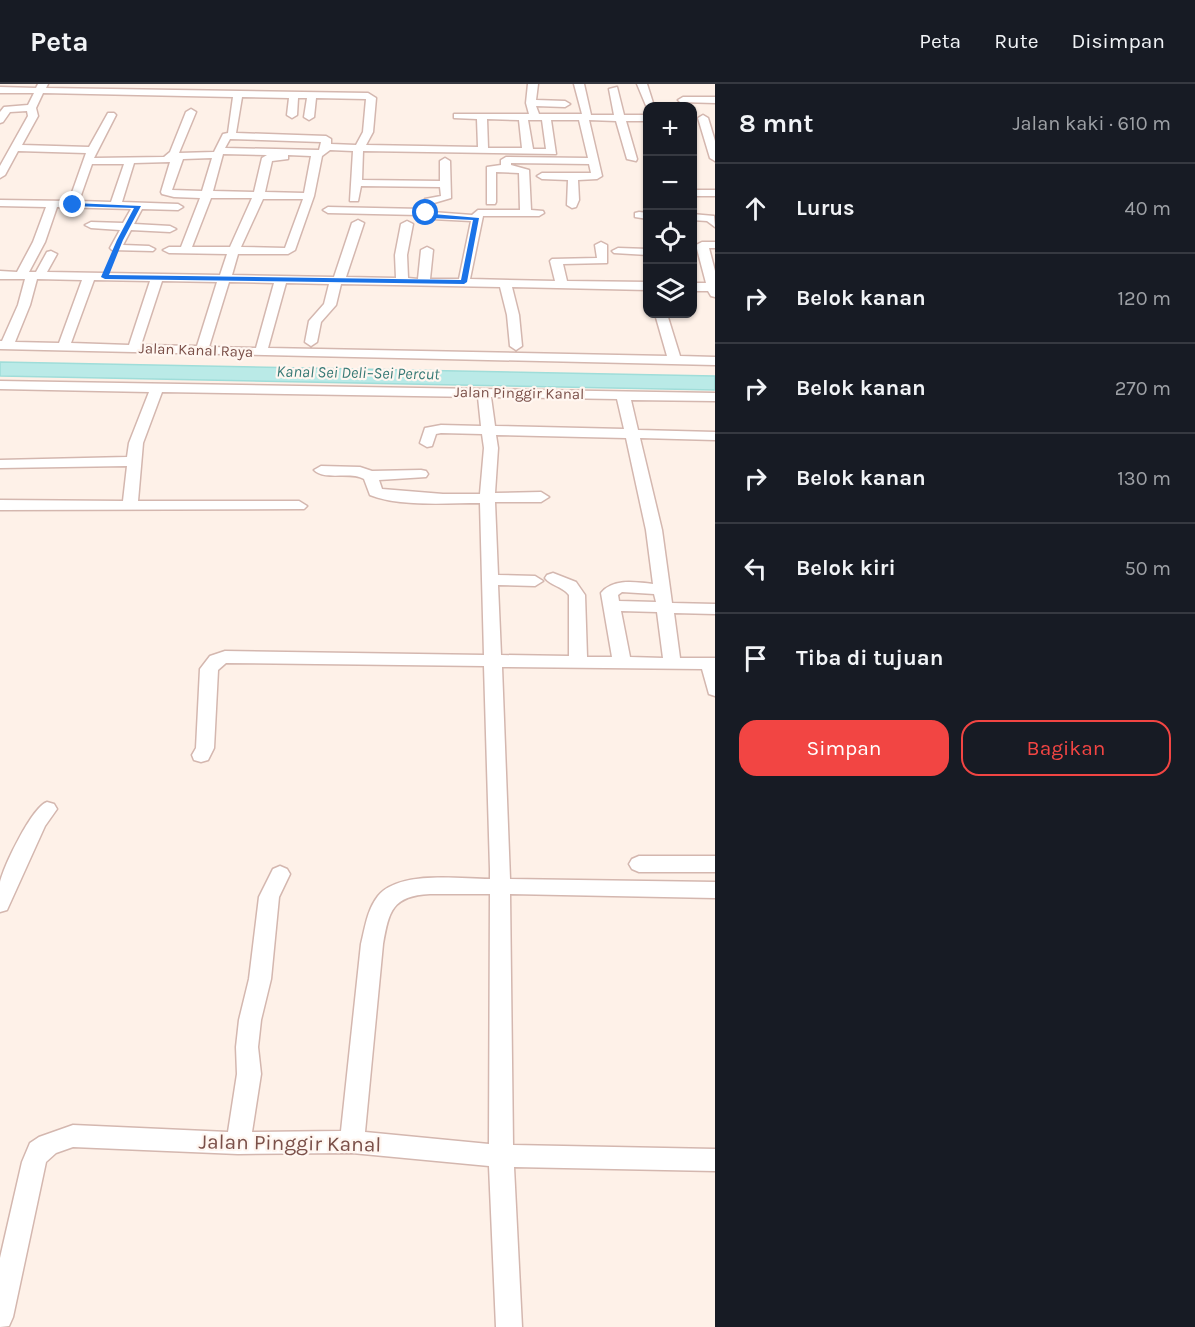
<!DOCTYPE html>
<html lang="id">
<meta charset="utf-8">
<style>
:root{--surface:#171b24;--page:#242831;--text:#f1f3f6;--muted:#9ea1a6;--line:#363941;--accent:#f24543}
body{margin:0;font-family:Karla,sans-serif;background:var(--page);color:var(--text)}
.controls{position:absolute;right:18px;top:18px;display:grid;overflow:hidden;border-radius:12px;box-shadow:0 2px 4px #0004}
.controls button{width:54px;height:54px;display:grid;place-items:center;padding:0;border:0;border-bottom:2px solid var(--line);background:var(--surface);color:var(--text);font:30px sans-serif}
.stop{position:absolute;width:18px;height:18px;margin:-14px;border:4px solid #1a73e8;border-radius:50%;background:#fff}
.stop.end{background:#1a73e8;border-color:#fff;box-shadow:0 2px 6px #0008}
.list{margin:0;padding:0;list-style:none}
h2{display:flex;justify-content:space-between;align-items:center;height:78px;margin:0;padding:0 24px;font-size:26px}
h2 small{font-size:20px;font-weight:400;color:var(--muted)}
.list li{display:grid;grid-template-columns:39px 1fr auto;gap:18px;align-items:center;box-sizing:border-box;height:90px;padding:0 24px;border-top:2px solid var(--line)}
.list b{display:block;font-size:22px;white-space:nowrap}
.list em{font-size:20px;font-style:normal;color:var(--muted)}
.actions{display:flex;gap:12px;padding:18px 24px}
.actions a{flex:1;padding:14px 0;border:2px solid var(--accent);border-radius:18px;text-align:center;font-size:21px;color:var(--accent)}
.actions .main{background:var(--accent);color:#fff}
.icon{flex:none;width:33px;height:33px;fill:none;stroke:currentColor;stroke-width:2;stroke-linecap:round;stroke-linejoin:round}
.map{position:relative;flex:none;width:715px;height:1243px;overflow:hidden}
header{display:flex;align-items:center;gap:36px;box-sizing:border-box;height:84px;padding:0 30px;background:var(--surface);border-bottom:2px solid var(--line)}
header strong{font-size:28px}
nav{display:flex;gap:33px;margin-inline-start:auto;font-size:21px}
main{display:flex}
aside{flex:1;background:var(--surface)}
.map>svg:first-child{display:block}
.water{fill:#baeae7;stroke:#9fddd9;stroke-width:1.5}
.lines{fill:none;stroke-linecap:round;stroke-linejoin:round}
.minor-casing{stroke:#d4b7af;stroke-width:3}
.minor{fill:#fff;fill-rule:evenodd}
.route{fill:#1a73e8}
.labels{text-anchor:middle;stroke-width:4.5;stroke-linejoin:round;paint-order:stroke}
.far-street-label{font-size:15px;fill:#7b5049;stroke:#fff6f0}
.far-water-label{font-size:16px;font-style:italic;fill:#387a76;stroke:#fff6f0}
.near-street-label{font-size:21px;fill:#7b5049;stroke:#fff6f0}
</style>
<header>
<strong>Peta</strong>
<nav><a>Peta</a><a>Rute</a><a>Disimpan</a></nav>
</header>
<main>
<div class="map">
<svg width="715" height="1243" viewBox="0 0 715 1243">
<rect width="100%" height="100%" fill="#fef1e8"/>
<!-- water -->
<path class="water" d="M 0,278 L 715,292 L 715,306 L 0,292 Z"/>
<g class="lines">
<defs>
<path id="minor" d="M 38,0 L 48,0 L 46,4 L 368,9 L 376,14 L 373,48 L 366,61 L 478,63 L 477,35 L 454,34 L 454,30 L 529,30 L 526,19 L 528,0 L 538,0 L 536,16 L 565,17 L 570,20 L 565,23 L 536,22 L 539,30 L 582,30 L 574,0 L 584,0 L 591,31 L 614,31 L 609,5 L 617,3 L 624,31 L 648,31 L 648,37 L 626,37 L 637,75 L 636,77 L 627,75 L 616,37 L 589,36 L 602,92 L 597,95 L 578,96 L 579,116 L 576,123 L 572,124 L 567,121 L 568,96 L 542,95 L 537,92 L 542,89 L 591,89 L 589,80 L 511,79 L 511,81 L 529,86 L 531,126 L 543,127 L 544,129 L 539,132 L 483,132 L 470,195 L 555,197 L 550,177 L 552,175 L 597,174 L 595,161 L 601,158 L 607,161 L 607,179 L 563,180 L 567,197 L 648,198 L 648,206 L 512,203 L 519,231 L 522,262 L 516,266 L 510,262 L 507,231 L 500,203 L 341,200 L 336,221 L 321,238 L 317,258 L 311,262 L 305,258 L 309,237 L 324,220 L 329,200 L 286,199 L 268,264 L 667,272 L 655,230 L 667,230 L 680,272 L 715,273 L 715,281 L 0,265 L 0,257 L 2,257 L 18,221 L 25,195 L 0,195 L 0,187 L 17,188 L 33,158 L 46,123 L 0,122 L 0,116 L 69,117 L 86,69 L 18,67 L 5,91 L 0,94 L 0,82 L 28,32 L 27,27 L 10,28 L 3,38 L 0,39 L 0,28 L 4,23 L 28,21 L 34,9 L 0,9 L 0,3 L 36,4 ZM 43,9 L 233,13 L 228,49 L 223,50 L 214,68 L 179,69 L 196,28 L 191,25 L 186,28 L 170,68 L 164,73 L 94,74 L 116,31 L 114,29 L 108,29 L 89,63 L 22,61 L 38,32 L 36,24 ZM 242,13 L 289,14 L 287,31 L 292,34 L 297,31 L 298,14 L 307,14 L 304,33 L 309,36 L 314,33 L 316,14 L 366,15 L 363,48 L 356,61 L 331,60 L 331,55 L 326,52 L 236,49 ZM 487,35 L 519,36 L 522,64 L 488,64 ZM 528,36 L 542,36 L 546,65 L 533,65 ZM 551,36 L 579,36 L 588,74 L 506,73 L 501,76 L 501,81 L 487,83 L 487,120 L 495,120 L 496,118 L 496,88 L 519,89 L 520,126 L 478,126 L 472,131 L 432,128 L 434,119 L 451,114 L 450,77 L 445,74 L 440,77 L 440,97 L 362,96 L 363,67 L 556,70 ZM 230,55 L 321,58 L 319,66 L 225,64 ZM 330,66 L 353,67 L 350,117 L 358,117 L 361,102 L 440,103 L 441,112 L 425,115 L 422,125 L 328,123 L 323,126 L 328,129 L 419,131 L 432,135 L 471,137 L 459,195 L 430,195 L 433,166 L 427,163 L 421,166 L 418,195 L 408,194 L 407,171 L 413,140 L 407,137 L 401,140 L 395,171 L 396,194 L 346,193 L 364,139 L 358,136 L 352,139 L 334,193 L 232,191 L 238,170 L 288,170 L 295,166 L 314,112 L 322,72 ZM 223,70 L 267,71 L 262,74 L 254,108 L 213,107 ZM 288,71 L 311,72 L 304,109 L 265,108 L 272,77 L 288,75 ZM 212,74 L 202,107 L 172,106 L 183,75 ZM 170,78 L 161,108 L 162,110 L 174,113 L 200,114 L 181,163 L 169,163 L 163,166 L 169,169 L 227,170 L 220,191 L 47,188 L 57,170 L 51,167 L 47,168 L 36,188 L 29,188 L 45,158 L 57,123 L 131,125 L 123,139 L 91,138 L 85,141 L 91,144 L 120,146 L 110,164 L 112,166 L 153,167 L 155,165 L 149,162 L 123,161 L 131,146 L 170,148 L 176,145 L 170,142 L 134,140 L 142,125 L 178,126 L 183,123 L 178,120 L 122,118 L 134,79 ZM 92,80 L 124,80 L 111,118 L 79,117 ZM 211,114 L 252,114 L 230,163 L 192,163 ZM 263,115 L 303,115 L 285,164 L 241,163 ZM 37,195 L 82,196 L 59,259 L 15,258 L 30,221 ZM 94,196 L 150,197 L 129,261 L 71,259 ZM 162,197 L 217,198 L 197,262 L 141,261 ZM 229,198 L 274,199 L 256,264 L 209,263 Z
M 637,0 L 647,0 L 654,22 L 647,24 Z
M 683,13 L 715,13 L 715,19 L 680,18 L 678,16 Z
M 703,31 L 708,34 L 715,57 L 715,77 L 710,74 L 698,34 Z
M 692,106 L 715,106 L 715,112 L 692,112 Z
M 639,128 L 648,129 L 648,135 L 635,133 L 635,129 Z
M 692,130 L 714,132 L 715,143 L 707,137 L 692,136 Z
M 702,158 L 715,158 L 715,164 L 709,164 L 715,187 L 715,213 L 711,212 L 708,207 L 692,207 L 692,199 L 706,199 L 696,161 Z
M 618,164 L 648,165 L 648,171 L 614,169 L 612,167 Z
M 0,297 L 715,309 L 715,317 L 631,316 L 638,346 L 715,348 L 715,356 L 640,354 L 662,446 L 672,519 L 715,520 L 715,530 L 674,529 L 680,574 L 715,574 L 715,612 L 709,610 L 702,585 L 502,583 L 510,795 L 715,798 L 715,814 L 510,810 L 513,1061 L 715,1065 L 715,1087 L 514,1083 L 522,1243 L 496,1243 L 489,1082 L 352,1069 L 238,1070 L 73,1063 L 56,1069 L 46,1078 L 13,1233 L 9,1242 L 0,1243 L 0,1174 L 22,1078 L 30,1059 L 39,1053 L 73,1041 L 228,1048 L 237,990 L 236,963 L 239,936 L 249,895 L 259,813 L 273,785 L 280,782 L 287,785 L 290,790 L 279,813 L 271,895 L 261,936 L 258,963 L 261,990 L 252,1048 L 341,1047 L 361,860 C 365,844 367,826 378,812 C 399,786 459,795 490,795 L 490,785 L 484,582 L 226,579 L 218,586 L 214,664 L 208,676 L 201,678 L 194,676 L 192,671 L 196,664 L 200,585 L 210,572 L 225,567 L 484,571 L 480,419 C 447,419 400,423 370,411 L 364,395 C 350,387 325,397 314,386 L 321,382 L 360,383 L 372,387 L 421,386 L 426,387 L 428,390 L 426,393 L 379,396 L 382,405 L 443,410 L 480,410 L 484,364 L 482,350 L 441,349 L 436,350 L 432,362 L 427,363 L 420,359 L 425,344 L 441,341 L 481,342 L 478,313 L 162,308 L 143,359 L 138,417 L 299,417 L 307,422 L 304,425 L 0,426 L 0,416 L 123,417 L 127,382 L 0,384 L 0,376 L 127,373 L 129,359 L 149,308 L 0,305 ZM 491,313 L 617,315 L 624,345 L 495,342 ZM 496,351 L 626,354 L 646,446 L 653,500 C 636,498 613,494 601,509 L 612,573 L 587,573 L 585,511 L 576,498 L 553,489 L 547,491 L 545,494 C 551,502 562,502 569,511 L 569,572 L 501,571 L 498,501 L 535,502 L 543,497 L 535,492 L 498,491 L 495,418 L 541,418 L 549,413 L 541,408 L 495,409 L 498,364 ZM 622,508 L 654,510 L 656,518 L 619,517 L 618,511 ZM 621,527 L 657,528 L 663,574 L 630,573 ZM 430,810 L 490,810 L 489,1060 L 365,1048 L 383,860 C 389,827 392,812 430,810 Z
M 47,718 L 54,720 L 57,725 L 45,742 L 7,826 L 0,828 C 0,819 0,808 0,799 C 3,783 32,723 47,718 Z
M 639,772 L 715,772 L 715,788 L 639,788 L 632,785 L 629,780 L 632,775 Z"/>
</defs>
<!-- minor casing -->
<use href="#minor" class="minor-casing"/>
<!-- minor -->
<use href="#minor" class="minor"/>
</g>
<!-- route -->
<path class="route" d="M 73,119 L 141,122 L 123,156 L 109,191 L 461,196 L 473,136 L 432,134 L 423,129 L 426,127 L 433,130 L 479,134 L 467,198 L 464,200 L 105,195 L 101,193 L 117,156 L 134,124 L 71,122 Z"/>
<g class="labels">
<!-- far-street labels -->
<g class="far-street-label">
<text transform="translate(196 266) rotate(2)" y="5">Jalan Kanal Raya</text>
<text transform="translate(519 309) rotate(1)" y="5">Jalan Pinggir Kanal</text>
</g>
<!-- far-water labels -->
<g class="far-water-label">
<text transform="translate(358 288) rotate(1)" y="6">Kanal Sei Deli–Sei Percut</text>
</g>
<!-- near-street labels -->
<g class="near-street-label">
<text transform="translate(290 1059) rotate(1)" y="7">Jalan Pinggir Kanal</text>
</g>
</g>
</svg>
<div class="controls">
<button>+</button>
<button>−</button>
<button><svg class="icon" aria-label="locate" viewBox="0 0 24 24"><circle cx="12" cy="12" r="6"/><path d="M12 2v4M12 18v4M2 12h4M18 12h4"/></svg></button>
<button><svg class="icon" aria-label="layers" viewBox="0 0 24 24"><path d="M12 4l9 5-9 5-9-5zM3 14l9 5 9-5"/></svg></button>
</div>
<div class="stop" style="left:426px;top:129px"></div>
<div class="stop end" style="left:73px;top:121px"></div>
</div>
<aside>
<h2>8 mnt<small>Jalan kaki · 610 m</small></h2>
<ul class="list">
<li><svg class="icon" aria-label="ahead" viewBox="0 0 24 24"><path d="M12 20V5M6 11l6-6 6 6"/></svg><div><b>Lurus</b></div><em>40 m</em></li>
<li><svg class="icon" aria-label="right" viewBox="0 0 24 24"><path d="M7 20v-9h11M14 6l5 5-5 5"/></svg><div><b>Belok kanan</b></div><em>120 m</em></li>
<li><svg class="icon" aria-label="right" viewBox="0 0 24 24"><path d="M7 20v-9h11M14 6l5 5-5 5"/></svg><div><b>Belok kanan</b></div><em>270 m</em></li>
<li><svg class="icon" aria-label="right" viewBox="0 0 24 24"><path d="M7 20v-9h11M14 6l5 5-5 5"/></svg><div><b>Belok kanan</b></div><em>130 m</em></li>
<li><svg class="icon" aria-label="left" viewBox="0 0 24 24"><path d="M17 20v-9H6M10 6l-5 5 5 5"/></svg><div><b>Belok kiri</b></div><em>50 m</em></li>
<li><svg class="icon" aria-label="arrive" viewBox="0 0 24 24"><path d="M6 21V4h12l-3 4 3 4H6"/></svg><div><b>Tiba di tujuan</b></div></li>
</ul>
<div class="actions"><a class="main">Simpan</a><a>Bagikan</a></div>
</aside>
</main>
